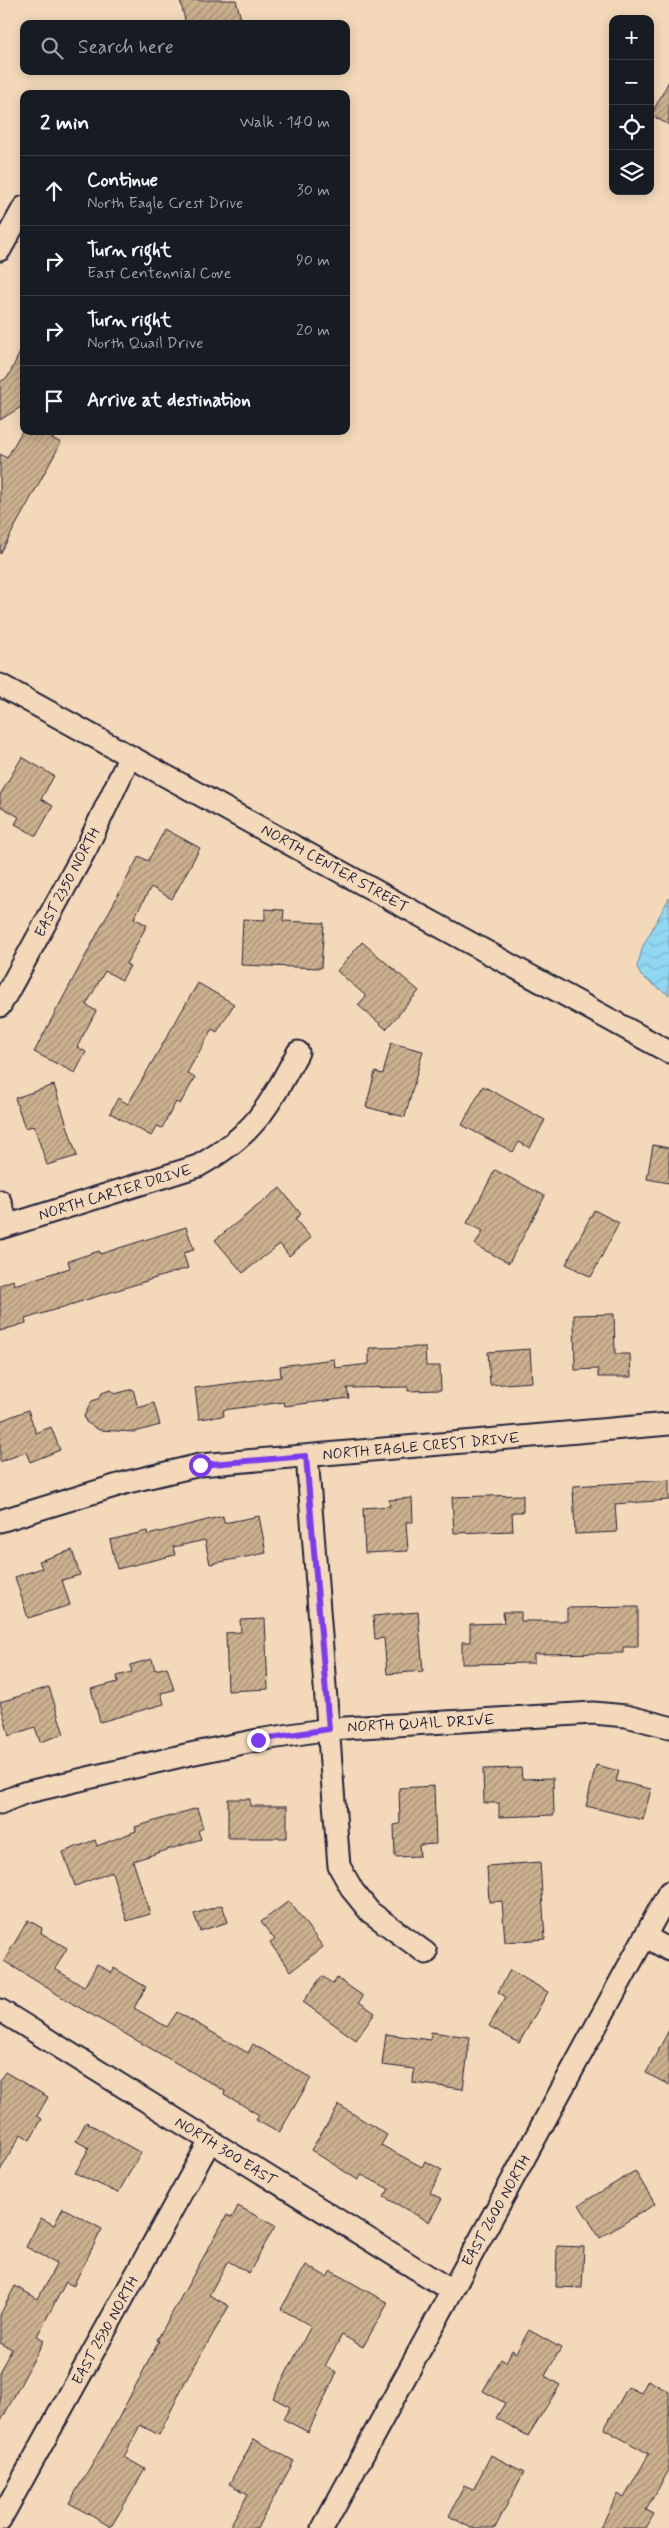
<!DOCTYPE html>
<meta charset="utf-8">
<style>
:root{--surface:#171b24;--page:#242831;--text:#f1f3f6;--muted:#9ea1a6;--line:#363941}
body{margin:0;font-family:Mynerve,sans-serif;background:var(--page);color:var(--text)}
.controls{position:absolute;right:15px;top:15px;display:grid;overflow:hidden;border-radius:10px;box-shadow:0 2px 12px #0003}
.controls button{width:45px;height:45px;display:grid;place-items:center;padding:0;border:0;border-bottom:1px solid var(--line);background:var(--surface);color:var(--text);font:25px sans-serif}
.stop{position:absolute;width:15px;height:15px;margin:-11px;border:4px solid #7c3aed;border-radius:50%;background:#fff}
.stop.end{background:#7c3aed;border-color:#fff;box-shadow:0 1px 5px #0008}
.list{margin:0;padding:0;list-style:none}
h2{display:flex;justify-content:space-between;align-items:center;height:65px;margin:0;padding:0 20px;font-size:21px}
h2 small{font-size:16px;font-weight:400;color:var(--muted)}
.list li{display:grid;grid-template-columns:32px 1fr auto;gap:15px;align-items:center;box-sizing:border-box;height:70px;padding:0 20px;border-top:1px solid var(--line)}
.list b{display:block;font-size:19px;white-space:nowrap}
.list p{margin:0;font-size:16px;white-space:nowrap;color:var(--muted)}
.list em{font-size:16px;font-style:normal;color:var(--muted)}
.icon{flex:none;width:28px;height:28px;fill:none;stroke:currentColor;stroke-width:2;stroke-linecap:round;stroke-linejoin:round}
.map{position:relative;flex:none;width:669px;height:2528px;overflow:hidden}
.search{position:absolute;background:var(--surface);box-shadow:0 2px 12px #0003;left:20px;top:20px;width:330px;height:55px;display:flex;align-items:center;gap:12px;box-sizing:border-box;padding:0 18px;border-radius:10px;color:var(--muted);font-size:19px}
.panel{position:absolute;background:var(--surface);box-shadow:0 2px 12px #0003;left:20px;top:90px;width:330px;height:345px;border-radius:10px}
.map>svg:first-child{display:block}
.water{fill:url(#water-waves);stroke:#648fa8}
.building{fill:url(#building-hatch);stroke:#22223b}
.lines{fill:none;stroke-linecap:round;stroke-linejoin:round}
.minor-casing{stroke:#22223b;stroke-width:25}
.minor{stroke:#f3d9ba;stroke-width:21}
.route{stroke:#7c3aed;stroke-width:6}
.labels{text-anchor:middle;stroke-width:5;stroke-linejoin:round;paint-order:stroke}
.street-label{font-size:15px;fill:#22223b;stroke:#f3d9ba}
</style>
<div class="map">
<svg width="669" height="2528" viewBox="0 0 669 2528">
<defs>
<pattern id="water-waves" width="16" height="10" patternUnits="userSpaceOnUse" patternTransform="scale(1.25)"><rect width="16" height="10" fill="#90d7f1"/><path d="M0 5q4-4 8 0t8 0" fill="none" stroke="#7cb8d0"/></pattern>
<pattern id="building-hatch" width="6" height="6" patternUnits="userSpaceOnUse" patternTransform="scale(1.25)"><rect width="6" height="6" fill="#cdb18f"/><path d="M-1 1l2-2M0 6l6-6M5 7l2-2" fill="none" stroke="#a69076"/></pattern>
</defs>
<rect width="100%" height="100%" fill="#f3d9ba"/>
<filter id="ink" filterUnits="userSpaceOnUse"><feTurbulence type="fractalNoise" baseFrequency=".02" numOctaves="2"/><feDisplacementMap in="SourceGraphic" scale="10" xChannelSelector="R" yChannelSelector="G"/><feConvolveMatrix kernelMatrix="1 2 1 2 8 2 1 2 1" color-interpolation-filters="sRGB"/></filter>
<g filter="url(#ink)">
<!-- water -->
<path class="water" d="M 669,898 L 669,995 L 641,976 L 637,967 L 643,946 Z"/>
<!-- building -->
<path class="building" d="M 180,0 L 236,0 L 241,19 L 222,24 L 186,24 Z
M 669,81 L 669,125 L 651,115 Z
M 24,344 L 24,405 L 0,420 L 0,382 L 8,377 Z
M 22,431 L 39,431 L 61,443 L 0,554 L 0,454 L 7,458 Z
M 22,757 L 54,776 L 41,799 L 53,806 L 36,836 L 15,824 L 19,817 L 0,806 L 0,795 Z
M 165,829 L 200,848 L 172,899 L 151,887 L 134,918 L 147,925 L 126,964 L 130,966 L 122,980 L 105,971 L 86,1005 L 96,1011 L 77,1047 L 86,1052 L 75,1073 L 34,1052 L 139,856 L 148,861 Z
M 265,909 L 284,910 L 283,921 L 324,923 L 321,968 L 241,965 L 243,919 L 265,920 Z
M 362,942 L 419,991 L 386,1029 L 358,1005 L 366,996 L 337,971 Z
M 198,983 L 234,1004 L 217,1032 L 212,1029 L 187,1073 L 195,1078 L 180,1104 L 176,1102 L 162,1128 L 157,1126 L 151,1136 L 110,1113 L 118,1098 L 128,1104 Z
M 391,1043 L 423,1051 L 405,1117 L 366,1107 L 375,1072 L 383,1074 Z
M 54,1085 L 77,1156 L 47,1165 L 34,1126 L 25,1128 L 15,1098 Z
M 483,1086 L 545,1120 L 530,1148 L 519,1142 L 513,1152 L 462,1125 Z
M 653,1145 L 669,1148 L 669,1183 L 647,1179 Z
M 495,1170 L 545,1196 L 509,1263 L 475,1245 L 483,1231 L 467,1223 Z
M 280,1188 L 301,1214 L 295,1219 L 311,1238 L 289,1256 L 280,1244 L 243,1273 L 215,1240 Z
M 594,1210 L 619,1223 L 591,1277 L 566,1264 Z
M 186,1227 L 194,1250 L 183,1253 L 188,1268 L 25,1319 L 26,1323 L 0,1331 L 0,1285 L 13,1280 L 14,1285 L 70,1268 L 68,1261 L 99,1251 L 100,1254 Z
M 614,1314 L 615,1354 L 630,1354 L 631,1377 L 598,1377 L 598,1369 L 575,1370 L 574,1315 Z
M 425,1347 L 426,1366 L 440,1366 L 441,1390 L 408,1391 L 408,1387 L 347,1388 L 349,1398 L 285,1406 L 284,1402 L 223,1410 L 224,1416 L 199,1419 L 195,1388 L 281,1377 L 280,1366 L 334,1359 L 335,1368 L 369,1364 L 369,1348 Z
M 530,1349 L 532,1382 L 490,1385 L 488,1352 Z
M 133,1389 L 138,1408 L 154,1403 L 160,1425 L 135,1432 L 99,1430 L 86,1422 L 84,1416 L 92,1401 L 98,1399 L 102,1393 L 110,1390 L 115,1394 Z
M 28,1410 L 36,1433 L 51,1427 L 60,1450 L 30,1462 L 26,1452 L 0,1462 L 0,1421 Z
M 669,1480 L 669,1500 L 615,1504 L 617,1532 L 575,1534 L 573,1486 Z
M 523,1495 L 523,1512 L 512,1512 L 513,1531 L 454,1533 L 452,1497 Z
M 412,1498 L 413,1522 L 406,1522 L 408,1551 L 365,1553 L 363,1508 L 390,1506 L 389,1500 Z
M 223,1516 L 224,1523 L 259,1516 L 266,1553 L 210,1564 L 205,1540 L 173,1547 L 175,1555 L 117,1569 L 110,1540 L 147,1531 L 148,1535 Z
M 72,1550 L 80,1575 L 62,1580 L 70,1605 L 28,1618 L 15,1577 L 42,1568 L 39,1561 Z
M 638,1607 L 638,1647 L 623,1647 L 623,1653 L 534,1654 L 534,1663 L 462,1664 L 462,1642 L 470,1642 L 470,1624 L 504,1623 L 503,1612 L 521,1612 L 521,1621 L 567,1621 L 567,1608 Z
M 418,1612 L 423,1671 L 387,1674 L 384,1638 L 375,1639 L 373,1616 Z
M 265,1619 L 268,1689 L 228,1691 L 226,1633 L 241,1632 L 240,1620 Z
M 152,1659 L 155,1670 L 167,1667 L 174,1690 L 161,1693 L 164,1704 L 100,1722 L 91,1689 L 118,1682 L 117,1676 L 132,1672 L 130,1665 Z
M 49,1687 L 64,1734 L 40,1742 L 35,1727 L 9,1736 L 0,1702 Z
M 596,1765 L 619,1771 L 616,1781 L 651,1789 L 643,1820 L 586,1806 Z
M 521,1768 L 522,1779 L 553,1778 L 554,1815 L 499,1817 L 499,1803 L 484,1803 L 483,1769 Z
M 434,1786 L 436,1844 L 419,1845 L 420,1856 L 395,1857 L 394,1825 L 400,1824 L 399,1788 Z
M 228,1799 L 250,1799 L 250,1806 L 287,1806 L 287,1838 L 228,1838 Z
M 197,1808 L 203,1828 L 198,1831 L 201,1839 L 133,1861 L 150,1914 L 127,1921 L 112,1872 L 75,1886 L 63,1852 L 95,1840 L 97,1846 L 136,1831 L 135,1827 Z
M 540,1862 L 545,1939 L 505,1942 L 502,1901 L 489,1902 L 487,1866 Z
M 289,1901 L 323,1947 L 291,1971 L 270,1943 L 275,1940 L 261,1922 Z
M 222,1905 L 228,1922 L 200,1931 L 194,1914 Z
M 28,1920 L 42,1928 L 41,1933 L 67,1948 L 55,1969 L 84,1987 L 97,1964 L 112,1973 L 114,1968 L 146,1987 L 134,2008 L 167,2027 L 177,2012 L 248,2053 L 253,2044 L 311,2078 L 279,2133 L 256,2120 L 259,2115 L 224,2094 L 225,2091 L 73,2004 L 4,1961 Z
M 510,1970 L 548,1992 L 519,2043 L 489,2026 L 506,1997 L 498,1992 Z
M 322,1976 L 333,1984 L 337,1978 L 363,1996 L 359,2002 L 375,2013 L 356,2040 L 303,2002 Z
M 669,2030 L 669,2085 L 646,2073 Z
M 431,2032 L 470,2037 L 463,2089 L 413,2083 L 414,2069 L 382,2065 L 386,2034 L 430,2040 Z
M 5,2072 L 48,2097 L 37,2116 L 42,2119 L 30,2140 L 21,2134 L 0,2171 L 0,2080 Z
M 339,2105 L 387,2135 L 381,2145 L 422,2167 L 425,2161 L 442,2170 L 430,2193 L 442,2199 L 429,2222 L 384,2197 L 389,2189 L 362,2175 L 358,2180 L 311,2150 Z
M 86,2122 L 141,2153 L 118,2193 L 75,2173 L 89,2148 L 76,2141 Z
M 635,2171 L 655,2204 L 600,2238 L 579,2205 Z
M 238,2206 L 275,2226 L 249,2273 L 228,2261 L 209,2295 L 229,2306 L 185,2382 L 159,2435 L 140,2425 L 124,2457 L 145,2469 L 111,2527 L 69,2503 L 115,2425 L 159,2341 L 157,2340 L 227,2215 L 232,2218 Z
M 63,2208 L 102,2229 L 73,2286 L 66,2282 L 37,2336 L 44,2340 L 0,2423 L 0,2370 L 12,2349 L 0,2343 L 0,2315 L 15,2286 L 38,2299 L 57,2263 L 26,2247 L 41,2218 L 54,2225 Z
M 557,2246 L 584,2247 L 582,2288 L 556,2287 Z
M 306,2265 L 327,2277 L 331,2271 L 388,2303 L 363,2347 L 342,2335 L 325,2366 L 337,2372 L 308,2432 L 283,2419 L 290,2407 L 273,2398 L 311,2326 L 281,2309 Z
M 529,2330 L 561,2348 L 545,2376 L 560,2385 L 528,2436 L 496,2418 L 505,2403 L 483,2391 L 501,2359 L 506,2362 L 512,2350 L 516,2353 Z
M 648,2380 L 669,2392 L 669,2470 L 646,2510 L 654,2514 L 646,2528 L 600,2528 L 618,2494 L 624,2498 L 649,2454 L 604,2429 L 628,2387 L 641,2393 Z
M 254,2439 L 294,2461 L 257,2528 L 229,2528 L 248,2494 L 229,2484 Z
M 491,2455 L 524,2472 L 495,2528 L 471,2528 L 449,2516 L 464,2486 L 473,2490 Z"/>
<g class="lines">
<defs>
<path id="minor" d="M 0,250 L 24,207
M 0,685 L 669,1052
M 0,1006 L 87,847 L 130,756
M 0,1201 L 8,1225
M 0,1228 L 198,1166 C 255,1134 268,1108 298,1052
M 307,1456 L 339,1866 L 353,1891 L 370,1912 L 426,1953
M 0,1521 L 128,1482 L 200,1465 L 669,1424
M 0,1803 L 24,1793 L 190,1754 L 258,1740 L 329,1729 L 593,1713 L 626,1716 L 669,1727
M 645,1936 L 669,1950
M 0,2010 L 452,2291
M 0,2520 L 210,2141
M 323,2528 L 669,1892"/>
</defs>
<!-- minor casing -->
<use href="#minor" class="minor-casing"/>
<!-- minor -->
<use href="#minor" class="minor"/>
</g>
</g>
<g class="lines" filter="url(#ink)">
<!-- route -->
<path class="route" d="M 200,1465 L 306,1456 L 329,1729 L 258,1740"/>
</g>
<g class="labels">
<!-- street labels -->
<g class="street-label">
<text transform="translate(335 868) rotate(29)" y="5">NORTH CENTER STREET</text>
<text transform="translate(67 882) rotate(-62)" y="5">EAST 2350 NORTH</text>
<text transform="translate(115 1192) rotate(-17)" y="5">NORTH CARTER DRIVE</text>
<text transform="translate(421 1446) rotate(-5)" y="5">NORTH EAGLE CREST DRIVE</text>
<text transform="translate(421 1723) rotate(-3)" y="5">NORTH QUAIL DRIVE</text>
<text transform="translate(226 2151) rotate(32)" y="5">NORTH 300 EAST</text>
<text transform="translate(496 2210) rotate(-61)" y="5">EAST 2600 NORTH</text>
<text transform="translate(105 2330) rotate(-61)" y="5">EAST 2530 NORTH</text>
</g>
</g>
</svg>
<div class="controls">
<button>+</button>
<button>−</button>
<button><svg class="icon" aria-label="locate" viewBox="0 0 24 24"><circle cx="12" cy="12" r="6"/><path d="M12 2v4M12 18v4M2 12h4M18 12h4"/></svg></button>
<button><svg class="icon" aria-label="layers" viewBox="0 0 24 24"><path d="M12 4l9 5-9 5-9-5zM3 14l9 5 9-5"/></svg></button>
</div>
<div class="stop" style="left:200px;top:1465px"></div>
<div class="stop end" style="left:258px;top:1740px"></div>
<div class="search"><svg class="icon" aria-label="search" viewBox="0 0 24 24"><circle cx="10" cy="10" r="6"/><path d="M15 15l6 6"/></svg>Search here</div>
<section class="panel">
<h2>2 min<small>Walk · 140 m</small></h2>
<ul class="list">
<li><svg class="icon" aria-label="ahead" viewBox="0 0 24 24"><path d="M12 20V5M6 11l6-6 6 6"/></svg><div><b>Continue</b><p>North Eagle Crest Drive</p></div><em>30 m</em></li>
<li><svg class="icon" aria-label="right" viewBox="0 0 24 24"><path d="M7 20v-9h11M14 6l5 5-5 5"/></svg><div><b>Turn right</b><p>East Centennial Cove</p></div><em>90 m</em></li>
<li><svg class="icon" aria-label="right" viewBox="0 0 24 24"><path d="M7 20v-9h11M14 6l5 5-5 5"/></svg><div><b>Turn right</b><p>North Quail Drive</p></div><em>20 m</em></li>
<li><svg class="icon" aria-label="arrive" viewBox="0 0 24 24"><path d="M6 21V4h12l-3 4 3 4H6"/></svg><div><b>Arrive at destination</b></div></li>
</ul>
</section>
</div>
